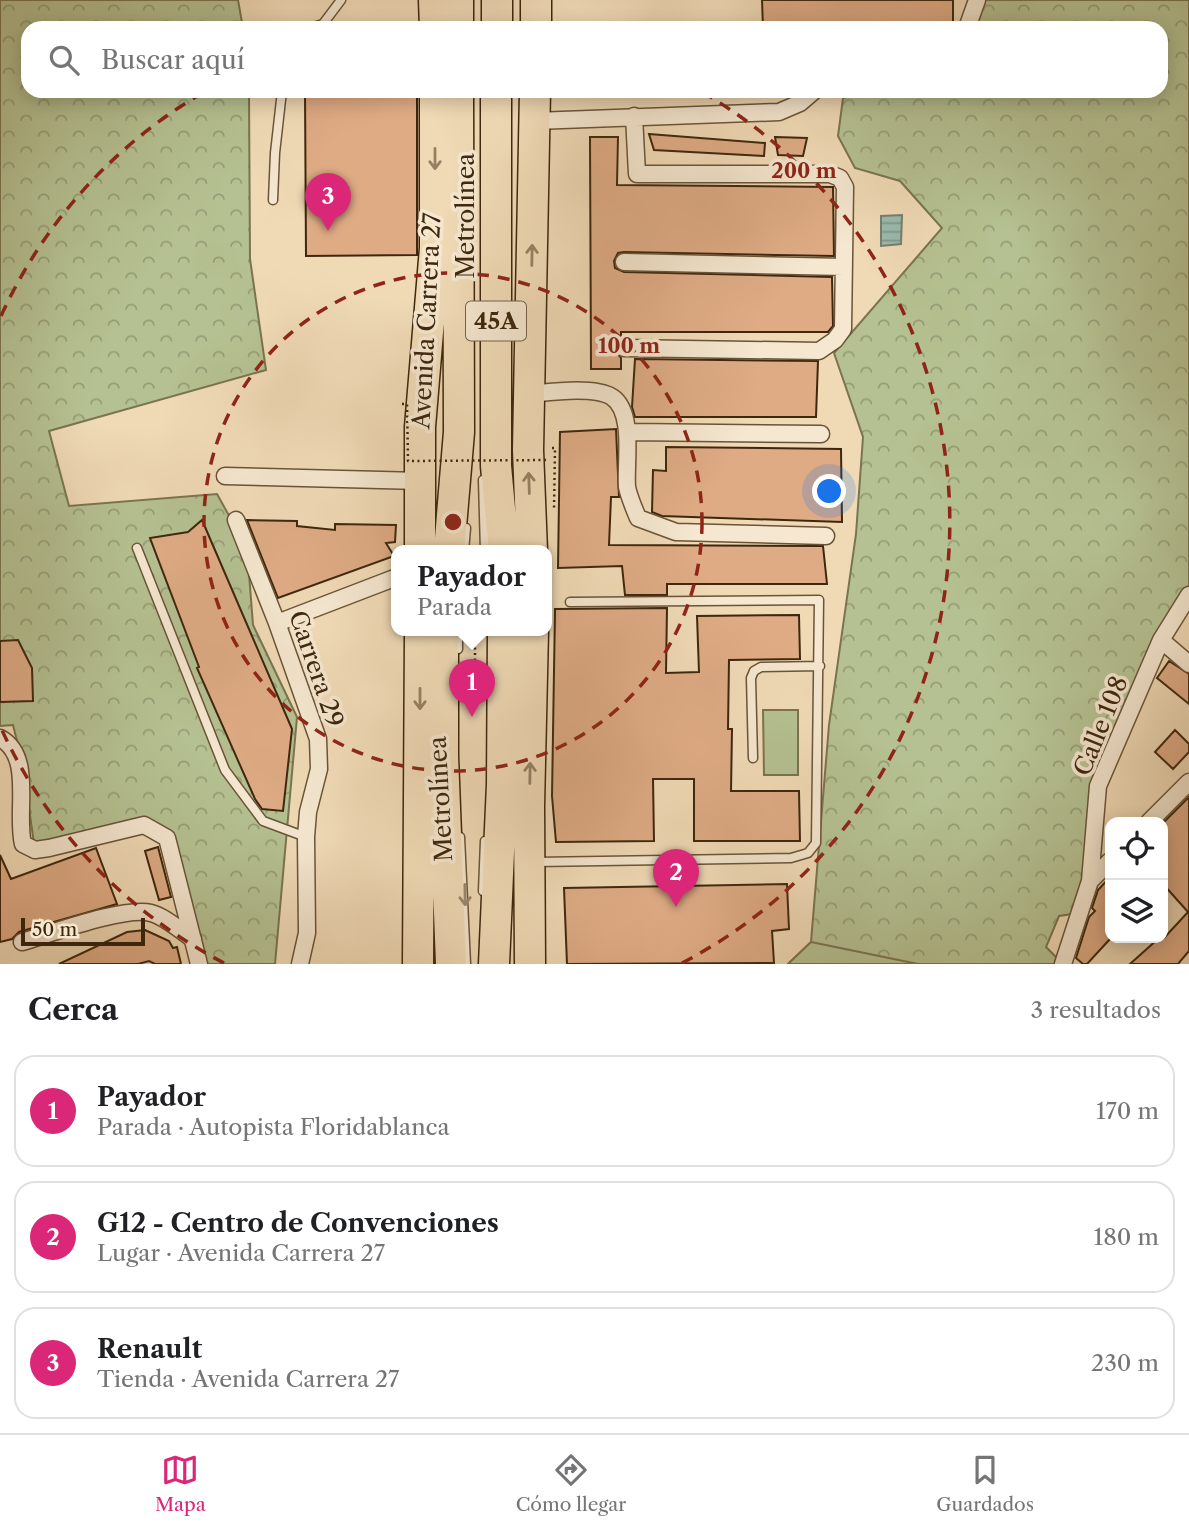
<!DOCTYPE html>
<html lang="es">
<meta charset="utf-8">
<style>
:root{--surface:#fff;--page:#f6f6f6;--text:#202124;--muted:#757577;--line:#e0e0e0;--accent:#db2777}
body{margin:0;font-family:"Libre Caslon Text",serif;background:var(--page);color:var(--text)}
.controls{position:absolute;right:21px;bottom:21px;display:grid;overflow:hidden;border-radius:14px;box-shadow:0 4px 18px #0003}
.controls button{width:63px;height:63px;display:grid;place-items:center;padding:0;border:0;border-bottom:2px solid var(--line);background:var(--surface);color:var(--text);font:35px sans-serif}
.scale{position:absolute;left:21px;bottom:18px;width:124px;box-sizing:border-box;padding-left:7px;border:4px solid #3e270d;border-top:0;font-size:19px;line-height:24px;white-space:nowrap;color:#3e270d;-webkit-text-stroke:5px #f5e7d0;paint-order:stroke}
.you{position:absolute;left:830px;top:492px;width:24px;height:24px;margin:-18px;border:5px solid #fff;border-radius:50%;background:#1a73e8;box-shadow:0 0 0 10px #1a73e833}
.badge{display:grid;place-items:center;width:46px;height:46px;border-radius:50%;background:var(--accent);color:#fff;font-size:23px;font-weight:700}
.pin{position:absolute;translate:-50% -58px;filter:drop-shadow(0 2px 4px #0008)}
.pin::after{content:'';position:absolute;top:37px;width:24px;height:21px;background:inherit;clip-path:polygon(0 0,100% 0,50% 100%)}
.popup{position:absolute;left:391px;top:545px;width:161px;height:91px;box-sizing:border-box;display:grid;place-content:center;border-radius:14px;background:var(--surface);filter:drop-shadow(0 2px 5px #0005);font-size:23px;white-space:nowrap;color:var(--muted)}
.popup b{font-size:26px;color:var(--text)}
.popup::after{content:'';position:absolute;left:50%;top:100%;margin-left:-14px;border:14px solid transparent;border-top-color:var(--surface)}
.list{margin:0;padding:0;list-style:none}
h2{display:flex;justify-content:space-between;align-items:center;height:91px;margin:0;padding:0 28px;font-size:30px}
h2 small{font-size:23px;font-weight:400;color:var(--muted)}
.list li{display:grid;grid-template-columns:46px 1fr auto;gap:21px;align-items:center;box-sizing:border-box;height:112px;margin:0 14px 14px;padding:0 14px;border:2px solid var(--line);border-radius:21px}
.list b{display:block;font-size:26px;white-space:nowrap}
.list p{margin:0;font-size:23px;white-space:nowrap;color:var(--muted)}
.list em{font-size:23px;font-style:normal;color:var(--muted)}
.icon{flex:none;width:38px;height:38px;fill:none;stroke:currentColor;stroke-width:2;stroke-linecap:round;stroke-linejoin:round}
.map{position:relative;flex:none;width:1189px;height:964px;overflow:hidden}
.search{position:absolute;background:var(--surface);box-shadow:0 4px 18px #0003;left:21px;right:21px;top:21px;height:77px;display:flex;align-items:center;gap:18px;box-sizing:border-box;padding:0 24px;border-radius:21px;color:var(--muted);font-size:26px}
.sheet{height:469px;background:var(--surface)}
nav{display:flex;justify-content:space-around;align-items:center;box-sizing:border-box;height:98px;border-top:2px solid var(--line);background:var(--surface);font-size:19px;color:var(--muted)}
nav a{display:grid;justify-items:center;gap:4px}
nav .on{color:var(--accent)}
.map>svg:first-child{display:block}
.forest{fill:url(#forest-crowns);stroke:#7a7450;stroke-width:2}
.park{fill:#b5c192;stroke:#7a7450;stroke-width:2}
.water{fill:url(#water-rules);stroke:#757f6e;stroke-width:2}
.building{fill:#deab85;stroke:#3e270d;stroke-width:2}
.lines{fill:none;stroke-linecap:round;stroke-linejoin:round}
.lane-casing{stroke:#6a5437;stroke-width:11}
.street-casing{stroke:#6a5437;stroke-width:19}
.highway-casing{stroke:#3e270d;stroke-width:33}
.path{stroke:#3e270d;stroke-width:2.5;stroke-dasharray:2 3.5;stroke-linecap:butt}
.lane{stroke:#f5e7d0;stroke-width:8}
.street{stroke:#f5e7d0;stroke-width:16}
.highway{stroke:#f0dab6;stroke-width:30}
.path-bridge{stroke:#3e270d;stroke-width:2.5;stroke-dasharray:2 3.5;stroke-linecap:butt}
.oneway{stroke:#978062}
.oneway2{stroke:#9a876e}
.ring{fill:none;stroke:#8f2418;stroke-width:3.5;stroke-dasharray:12 9}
.labels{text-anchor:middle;stroke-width:7;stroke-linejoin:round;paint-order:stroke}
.shield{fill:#f5e7d0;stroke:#756148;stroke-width:2}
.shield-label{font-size:23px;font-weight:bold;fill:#3e270d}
.street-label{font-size:24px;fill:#3e270d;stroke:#f5e7d0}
.centre{fill:#8f2418;stroke:#f5e7d0;stroke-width:3.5}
.ring-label{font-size:21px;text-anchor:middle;font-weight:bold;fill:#8f2418;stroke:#f5e7d0;stroke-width:7;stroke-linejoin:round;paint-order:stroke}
</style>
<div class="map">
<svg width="1189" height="964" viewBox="0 0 1189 964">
<defs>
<pattern id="forest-crowns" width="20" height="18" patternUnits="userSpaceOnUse" patternTransform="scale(1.75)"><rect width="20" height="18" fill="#b5c192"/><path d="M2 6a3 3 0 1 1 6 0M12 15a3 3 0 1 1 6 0" fill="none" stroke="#959d76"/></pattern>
<pattern id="water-rules" width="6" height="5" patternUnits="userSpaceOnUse" patternTransform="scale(1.75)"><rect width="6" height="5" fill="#9abaaf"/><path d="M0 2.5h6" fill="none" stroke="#7f978d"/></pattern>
</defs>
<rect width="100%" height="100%" fill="#f0dab6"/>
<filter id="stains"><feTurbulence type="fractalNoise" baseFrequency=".00286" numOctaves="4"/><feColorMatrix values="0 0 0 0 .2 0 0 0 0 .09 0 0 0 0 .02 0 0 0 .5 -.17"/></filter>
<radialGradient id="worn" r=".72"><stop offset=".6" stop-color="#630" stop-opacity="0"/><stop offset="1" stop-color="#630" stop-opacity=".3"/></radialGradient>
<!-- forest -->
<path class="forest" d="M 0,0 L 238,0 L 243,28 L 28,28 L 28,91 L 249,91 L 250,259 L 266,370 L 49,431 L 69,506 L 217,494 L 247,548 L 253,625 L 297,717 L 275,964 L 196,964 L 167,838 L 144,825 L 35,850 L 22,761 L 13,725 L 0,726 Z
M 985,0 L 1189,0 L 1189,585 L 1094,786 L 1088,870 L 1072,914 L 1059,916 L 1046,947 L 1058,959 L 1058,964 L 788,964 L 811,942 L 829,725 L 856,534 L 863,437 L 834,353 L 942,228 L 900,181 L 855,168 L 838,136 L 843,98 L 872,91 L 1161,91 L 1161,28 L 971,28 Z"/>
<!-- park -->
<path class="park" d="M 763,710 L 798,710 L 798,775 L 764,775 Z
M 811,942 L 918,964 L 788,964 Z"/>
<!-- water -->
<path class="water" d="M 902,215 L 901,244 L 881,246 L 881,216 Z"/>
<!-- building -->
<path class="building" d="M 762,0 L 953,0 L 953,28 L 763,28 Z
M 305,91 L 417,91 L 417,255 L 306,256 Z
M 649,134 L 765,143 L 764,156 L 654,150 Z
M 590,137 L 618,137 L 617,185 L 833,187 L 834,256 L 624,252 L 618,253 L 614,261 L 615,268 L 624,272 L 832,277 L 833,326 L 828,332 L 621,332 L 621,338 L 614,349 L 621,358 L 621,369 L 591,369 Z
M 775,137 L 807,138 L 803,156 L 778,155 Z
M 635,359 L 818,361 L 816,417 L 635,417 L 632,407 Z
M 616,429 L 619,497 L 611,497 L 609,545 L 823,546 L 827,584 L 667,584 L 667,595 L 625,595 L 622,566 L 558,568 L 560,432 Z
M 666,447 L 841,449 L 842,522 L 662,516 L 652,512 L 653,470 L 666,471 Z
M 202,520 L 292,729 L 283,811 L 262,809 L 255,799 L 197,668 L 199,667 L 150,538 L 188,532 Z
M 247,520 L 297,521 L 297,526 L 335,530 L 335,524 L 396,525 L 395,542 L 386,543 L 394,556 L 278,598 Z
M 667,608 L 666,673 L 699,672 L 697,616 L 799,615 L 800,659 L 729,660 L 728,729 L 732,729 L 731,791 L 799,791 L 800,841 L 694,841 L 694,779 L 653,779 L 654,841 L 556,842 L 552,796 L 555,609 Z
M 18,640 L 32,668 L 33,701 L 0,702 L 0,641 Z
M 1169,661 L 1189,674 L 1189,704 L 1157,678 Z
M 1175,730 L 1189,744 L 1189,752 L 1173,769 L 1155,752 Z
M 1189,797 L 1189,951 L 1178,964 L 1130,964 L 1159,938 L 1164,938 L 1188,912 L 1163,884 L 1163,823 Z
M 158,847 L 171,897 L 159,900 L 145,851 Z
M 96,848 L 117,904 L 19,932 L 12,939 L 0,942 L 0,855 L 11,879 Z
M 1110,877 L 1110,939 L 1087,964 L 1083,964 L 1076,958 L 1089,917 L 1095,911 L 1092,908 L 1098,890 Z
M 787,884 L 789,929 L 772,931 L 774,963 L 567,964 L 564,888 Z
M 145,930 L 169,941 L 173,948 L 177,947 L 181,964 L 155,964 L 149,961 L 138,964 L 59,964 L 127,932 Z"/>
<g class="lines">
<defs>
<path id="lane" d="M 310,28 L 323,24 L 341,0
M 273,200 L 275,153 L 282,91
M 483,480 L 485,551
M 137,548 L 225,770 L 263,821 L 306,837
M 464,551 L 466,528
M 458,649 L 458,631
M 753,758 L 751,678 L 754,671 L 761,667 L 820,666
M 460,837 L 466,964
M 536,862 L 791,858 L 808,853 L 816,843 L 819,600 L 570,602
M 483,891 L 485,841"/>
<path id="street" d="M 967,28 L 977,0
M 535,121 L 779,112 L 800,103 L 814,91
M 624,262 L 844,267
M 624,348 L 819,351 L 835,340 L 843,329 L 845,187 L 840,178 L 830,174 L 637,174 L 634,116
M 530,394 C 551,392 594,386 612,397 C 635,412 625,464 627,487 C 629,497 634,508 638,518 L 676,532 L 826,536
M 629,432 L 821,434
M 225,476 L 420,481
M 236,520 L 277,623 L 318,739 L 319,769 L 308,812 L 306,837 L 307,933 L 300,964
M 277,623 L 397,577
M 1161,640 L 1189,664
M 0,738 C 34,756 15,812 23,844 L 35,850 L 49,848 L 144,825 L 167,838 L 199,964
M 1149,822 L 1189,782
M 1090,881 L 1110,861
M 22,942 C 50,934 125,906 151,913 C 164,916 181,931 193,939
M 1063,964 L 1090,881 L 1098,786 L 1161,640 L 1189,595"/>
<path id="highway" d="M 434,0 L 435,28
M 458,0 L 458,28
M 497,28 L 497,0
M 536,28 L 536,0
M 496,91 L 496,466 L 504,551
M 420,551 L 420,427 L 435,248 L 435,91
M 449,551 L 459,432 L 458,91
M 532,551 L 528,450 L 535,91
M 443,631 L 443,756 L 451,964
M 418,964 L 420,631
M 494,964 L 502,784 L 503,631
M 530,964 L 529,806 L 533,631"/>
</defs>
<!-- lane casing -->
<use href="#lane" class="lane-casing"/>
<!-- street casing -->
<use href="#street" class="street-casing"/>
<!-- highway casing -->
<use href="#highway" class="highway-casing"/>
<!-- path -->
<path class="path" d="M 552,448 L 555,448 L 554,510
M 475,631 L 475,661"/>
<!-- lane -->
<use href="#lane" class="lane"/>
<!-- street -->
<use href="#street" class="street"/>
<!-- highway -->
<use href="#highway" class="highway"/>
<!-- path-bridge -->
<path class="path-bridge" d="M 402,404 L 407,404 L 408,461 L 548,460"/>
</g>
<!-- one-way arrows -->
<defs><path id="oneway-shaft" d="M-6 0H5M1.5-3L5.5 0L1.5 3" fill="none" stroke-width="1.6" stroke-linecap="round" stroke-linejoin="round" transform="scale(1.75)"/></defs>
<g class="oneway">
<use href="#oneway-shaft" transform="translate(435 159) rotate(90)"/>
<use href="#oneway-shaft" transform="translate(532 255) rotate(-89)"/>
<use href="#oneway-shaft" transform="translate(529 483) rotate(-92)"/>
<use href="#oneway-shaft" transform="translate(420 699) rotate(90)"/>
<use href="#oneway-shaft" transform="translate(530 773) rotate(-89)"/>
</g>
<use class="oneway2" href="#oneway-shaft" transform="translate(465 895) rotate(89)"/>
<!-- distance rings -->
<g class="ring">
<circle cx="453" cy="522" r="249"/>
<path d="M224 963A497 497 0 0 1 1 728M1 316A497 497 0 0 1 204 92M401 28A497 497 0 0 1 505 28M702 92A497 497 0 0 1 682 963"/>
</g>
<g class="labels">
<!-- shield labels -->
<rect class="shield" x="466" y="301.5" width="60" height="39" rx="5"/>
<g class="shield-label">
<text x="496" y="329">45A</text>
</g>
<!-- street labels -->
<g class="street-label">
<text transform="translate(466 216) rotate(-90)" y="8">Metrolínea</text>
<text transform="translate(427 321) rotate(-87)" y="8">Avenida Carrera 27</text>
<text transform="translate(316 669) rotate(71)" y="8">Carrera 29</text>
<text transform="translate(1101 726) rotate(-68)" y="8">Calle 108</text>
<text transform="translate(441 799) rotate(-93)" y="8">Metrolínea</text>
</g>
</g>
<circle cx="453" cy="522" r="10" class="centre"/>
<g class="ring-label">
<text x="804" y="178">200 m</text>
<text x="629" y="353">100 m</text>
</g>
<rect width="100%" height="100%" filter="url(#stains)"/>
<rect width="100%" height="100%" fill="url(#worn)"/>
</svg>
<div class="controls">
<button><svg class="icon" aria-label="locate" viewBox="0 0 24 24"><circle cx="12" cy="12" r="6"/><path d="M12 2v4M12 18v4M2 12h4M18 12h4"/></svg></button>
<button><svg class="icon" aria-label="layers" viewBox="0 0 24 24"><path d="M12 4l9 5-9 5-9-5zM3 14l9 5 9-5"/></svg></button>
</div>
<div class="scale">50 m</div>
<div class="you"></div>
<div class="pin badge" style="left:472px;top:717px">1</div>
<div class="popup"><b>Payador</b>Parada</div>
<div class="pin badge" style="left:676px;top:907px">2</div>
<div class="pin badge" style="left:328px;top:231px">3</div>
<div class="search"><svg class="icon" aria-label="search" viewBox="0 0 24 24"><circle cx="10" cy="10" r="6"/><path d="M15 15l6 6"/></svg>Buscar aquí</div>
</div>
<section class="sheet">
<h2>Cerca<small>3 resultados</small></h2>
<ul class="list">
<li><span class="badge">1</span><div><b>Payador</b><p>Parada · Autopista Floridablanca</p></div><em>170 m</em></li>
<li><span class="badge">2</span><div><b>G12 - Centro de Convenciones</b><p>Lugar · Avenida Carrera 27</p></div><em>180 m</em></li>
<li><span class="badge">3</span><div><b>Renault</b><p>Tienda · Avenida Carrera 27</p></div><em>230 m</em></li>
</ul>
</section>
<nav>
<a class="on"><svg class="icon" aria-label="map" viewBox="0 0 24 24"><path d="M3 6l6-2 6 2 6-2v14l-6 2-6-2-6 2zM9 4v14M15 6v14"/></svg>Mapa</a>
<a><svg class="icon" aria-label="directions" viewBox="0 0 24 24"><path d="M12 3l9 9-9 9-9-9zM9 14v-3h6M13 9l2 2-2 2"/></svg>Cómo llegar</a>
<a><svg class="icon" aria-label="saved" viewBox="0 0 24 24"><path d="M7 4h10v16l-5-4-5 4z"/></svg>Guardados</a>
</nav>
